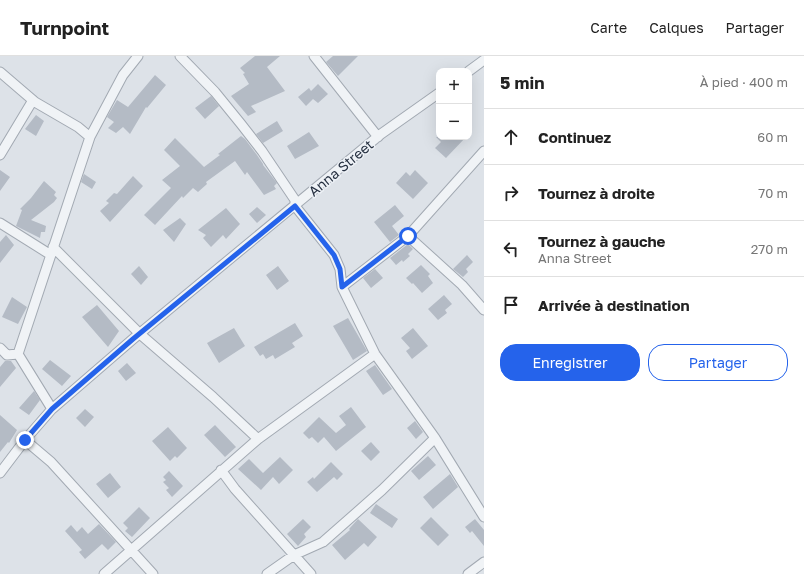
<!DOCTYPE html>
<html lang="fr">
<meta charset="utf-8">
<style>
:root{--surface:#fff;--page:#f2f2f2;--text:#222;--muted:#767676;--line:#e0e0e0;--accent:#2563eb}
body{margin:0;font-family:"Golos Text",sans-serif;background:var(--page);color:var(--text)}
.controls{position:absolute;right:12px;top:12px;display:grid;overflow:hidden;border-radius:8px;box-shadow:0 4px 16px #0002}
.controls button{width:36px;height:36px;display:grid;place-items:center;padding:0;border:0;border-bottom:1px solid var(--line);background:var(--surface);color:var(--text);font:20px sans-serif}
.stop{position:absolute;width:12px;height:12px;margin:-9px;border:3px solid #2563eb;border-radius:50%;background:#fff}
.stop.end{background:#2563eb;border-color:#fff;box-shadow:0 1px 4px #0008}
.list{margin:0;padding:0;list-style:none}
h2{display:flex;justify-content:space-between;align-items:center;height:52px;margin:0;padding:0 16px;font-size:17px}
h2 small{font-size:13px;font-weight:400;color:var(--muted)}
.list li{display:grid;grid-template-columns:26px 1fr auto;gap:12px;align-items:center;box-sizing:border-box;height:56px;padding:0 16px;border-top:1px solid var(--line)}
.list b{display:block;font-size:15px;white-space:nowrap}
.list p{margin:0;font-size:13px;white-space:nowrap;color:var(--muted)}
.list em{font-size:13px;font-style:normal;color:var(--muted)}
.actions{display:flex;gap:8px;padding:12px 16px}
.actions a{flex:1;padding:9px 0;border:1px solid var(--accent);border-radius:16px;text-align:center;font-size:14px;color:var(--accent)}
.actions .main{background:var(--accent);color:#fff}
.icon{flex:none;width:22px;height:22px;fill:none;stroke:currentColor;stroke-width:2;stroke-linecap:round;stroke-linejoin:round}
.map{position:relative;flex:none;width:484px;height:518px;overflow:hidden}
header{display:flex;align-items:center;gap:24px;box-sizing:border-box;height:56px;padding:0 20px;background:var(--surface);border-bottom:1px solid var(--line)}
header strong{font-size:19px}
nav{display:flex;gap:22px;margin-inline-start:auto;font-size:14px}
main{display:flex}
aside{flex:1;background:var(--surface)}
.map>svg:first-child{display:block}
.building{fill:#b4bbc5}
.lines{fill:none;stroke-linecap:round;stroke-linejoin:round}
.minor-casing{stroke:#a2a9b2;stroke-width:11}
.minor{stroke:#f0f3f6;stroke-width:9}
.route{stroke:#2563eb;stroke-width:5}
.labels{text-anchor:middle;stroke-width:3;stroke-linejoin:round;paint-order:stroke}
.street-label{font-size:14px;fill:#263040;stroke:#edf1f6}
</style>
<header>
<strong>Turnpoint</strong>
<nav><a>Carte</a><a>Calques</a><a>Partager</a></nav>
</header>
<main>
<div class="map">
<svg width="484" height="518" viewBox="0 0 484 518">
<rect width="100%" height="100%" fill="#dde2e8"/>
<!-- building -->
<path class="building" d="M 255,0 L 280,0 L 267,11 L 285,35 L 251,50 L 256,56 L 248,60 L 231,40 L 249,28 L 243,18 L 245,17 L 240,12 Z
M 333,0 L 358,0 L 338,20 L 326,6 Z
M 155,19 L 166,29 L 147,52 L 146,51 L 130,78 L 123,71 L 116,77 L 108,72 L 114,66 L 107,61 L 117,44 L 128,51 Z
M 318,28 L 328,38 L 318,47 L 313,43 L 306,50 L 298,41 L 309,32 L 311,35 Z
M 211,40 L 219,50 L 205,63 L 195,52 Z
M 36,59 L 44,65 L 36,80 L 25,73 Z
M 277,65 L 283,75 L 263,87 L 256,78 Z
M 309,76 L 319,90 L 295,103 L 287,90 Z
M 241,80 L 245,83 L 257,99 L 263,108 L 263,109 L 277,127 L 274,130 L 276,133 L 264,139 L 247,116 L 245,119 L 235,105 L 206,126 L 207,128 L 198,136 L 193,132 L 183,142 L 182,140 L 155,169 L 144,159 L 171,132 L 162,124 L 180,110 L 164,94 L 175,82 L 204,111 L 220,99 L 218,98 Z
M 436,81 L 466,81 L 446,102 L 435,92 L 441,86 Z
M 0,114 L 10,121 L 0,135 Z
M 415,114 L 428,127 L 413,143 L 396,127 L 406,116 L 410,120 Z
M 84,118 L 96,126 L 92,133 L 81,126 Z
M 133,120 L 143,130 L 110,166 L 100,155 L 109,147 L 106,145 L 114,137 L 117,138 Z
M 44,125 L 56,136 L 54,139 L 57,142 L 54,146 L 31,164 L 46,170 L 45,176 L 41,176 L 40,182 L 16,170 L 22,154 L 20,153 L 31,142 Z
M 395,149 L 404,160 L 392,170 L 399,179 L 390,186 L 374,166 Z
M 257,151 L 266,159 L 257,167 L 249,158 Z
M 226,152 L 240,168 L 226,183 L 223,179 L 211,191 L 203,182 L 206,179 L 198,174 Z
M 180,162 L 186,168 L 174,186 L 163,174 Z
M 6,179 L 14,189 L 0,207 L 0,186 Z
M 408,188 L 413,193 L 408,198 L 410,200 L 403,206 L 402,204 L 396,209 L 390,202 Z
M 467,199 L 473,206 L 466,213 L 468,216 L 463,221 L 453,213 Z
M 421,209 L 430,218 L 428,220 L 433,227 L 422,237 L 413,227 L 412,228 L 406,222 Z
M 139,210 L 148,221 L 141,229 L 131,218 Z
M 278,210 L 289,225 L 277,234 L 266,219 Z
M 375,213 L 383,222 L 371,232 L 363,222 Z
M 444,239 L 452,248 L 445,254 L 447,257 L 438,264 L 428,253 Z
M 12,241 L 27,251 L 18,268 L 2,261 Z
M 97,249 L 119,275 L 108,291 L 82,261 Z
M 348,262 L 367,295 L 353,304 L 333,270 Z
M 295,267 L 303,280 L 292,287 L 295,291 L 275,303 L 273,299 L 266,303 L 263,298 L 260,300 L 254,291 Z
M 234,272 L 245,290 L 219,307 L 207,287 Z
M 413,272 L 428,290 L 412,303 L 406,295 L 410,292 L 401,282 Z
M 50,304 L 71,320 L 62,330 L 42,313 Z
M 5,305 L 11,305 L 16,312 L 0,331 L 0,311 Z
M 127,307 L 136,317 L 126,325 L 118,315 Z
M 375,309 L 392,333 L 383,339 L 366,315 Z
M 34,335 L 40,344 L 29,359 L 19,352 Z
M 351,351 L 366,371 L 336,395 L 324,381 L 318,387 L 312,381 L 309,383 L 303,377 L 319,361 L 336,377 L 346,369 L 339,360 Z
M 85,353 L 94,361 L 85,371 L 76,362 Z
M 0,359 L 17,374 L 9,387 L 8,386 L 0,396 Z
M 415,365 L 423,376 L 416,383 L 407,372 Z
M 215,369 L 236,391 L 225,401 L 204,379 Z
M 168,371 L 187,392 L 177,402 L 175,400 L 170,405 L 152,385 Z
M 371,386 L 380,396 L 371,405 L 361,395 Z
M 428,400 L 436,409 L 419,424 L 411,415 Z
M 280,401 L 293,414 L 279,428 L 273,421 L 261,434 L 238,413 L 249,403 L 263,417 Z
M 331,406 L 343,418 L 337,424 L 334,421 L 317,436 L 307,426 L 313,421 L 314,423 Z
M 169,415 L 183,430 L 172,441 L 166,434 L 169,432 L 163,426 L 166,424 L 163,421 Z
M 110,417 L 121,431 L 108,442 L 96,428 Z
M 450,418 L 458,431 L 433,453 L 423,441 Z
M 376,448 L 398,463 L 392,472 L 370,457 Z
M 139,451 L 150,462 L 132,481 L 125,475 L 128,472 L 123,467 Z
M 431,461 L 449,479 L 438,490 L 420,472 Z
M 303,463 L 311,471 L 304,478 L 306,481 L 298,490 L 287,478 Z
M 358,463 L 377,481 L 368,491 L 364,487 L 345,504 L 332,489 L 350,474 L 349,473 Z
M 475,463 L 484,474 L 484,490 L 472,475 L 470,477 L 465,471 Z
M 99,468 L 116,486 L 108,494 L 102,488 L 85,503 L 79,496 L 82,494 L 65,475 L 71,469 L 77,476 L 82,471 L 88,478 Z"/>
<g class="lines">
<defs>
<path id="minor" d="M 180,0 L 215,36 L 241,68 L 262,95 L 295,144 L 295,150 L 334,199 L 340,213 L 342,231 L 375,298 L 435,382 L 484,461
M 314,0 L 378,81
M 469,15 L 484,4
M 0,16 L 35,46 L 78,71 L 90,81
M 0,99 L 33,44
M 0,167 L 51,199
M 408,180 L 462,229 L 484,254
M 53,191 L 140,278 L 213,341 L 258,383
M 342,231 L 408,180 L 484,95
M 0,292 L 7,299 L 18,298
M 52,353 L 18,298 L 90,81 L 123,19 L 138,0
M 25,384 L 51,406 L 153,518
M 221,414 L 235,433 L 311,518
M 0,417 L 25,384 L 52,353 L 133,283 L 381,78 L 439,37
M 104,518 L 258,383 L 375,298
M 267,518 L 294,499 L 323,486 L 382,434 L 435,382
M 468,518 L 484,506"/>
</defs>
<!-- minor casing -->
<use href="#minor" class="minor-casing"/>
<!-- minor -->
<use href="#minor" class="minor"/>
</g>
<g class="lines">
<!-- route -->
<path class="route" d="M 25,384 L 52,353 L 133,283 L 295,150 L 334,199 L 340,213 L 342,231 L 408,180"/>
</g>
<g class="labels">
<!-- street labels -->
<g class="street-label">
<text transform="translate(341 112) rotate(-40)" y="5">Anna Street</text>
</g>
</g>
</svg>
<div class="controls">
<button>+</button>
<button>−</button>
</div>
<div class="stop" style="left:408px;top:180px"></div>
<div class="stop end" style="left:25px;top:384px"></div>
</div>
<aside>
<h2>5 min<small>À pied · 400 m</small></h2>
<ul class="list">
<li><svg class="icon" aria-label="ahead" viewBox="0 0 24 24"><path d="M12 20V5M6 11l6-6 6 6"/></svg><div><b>Continuez</b></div><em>60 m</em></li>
<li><svg class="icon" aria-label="right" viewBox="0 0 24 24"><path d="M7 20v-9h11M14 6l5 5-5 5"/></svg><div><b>Tournez à droite</b></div><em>70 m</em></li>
<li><svg class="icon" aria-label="left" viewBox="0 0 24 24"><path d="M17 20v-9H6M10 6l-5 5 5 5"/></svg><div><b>Tournez à gauche</b><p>Anna Street</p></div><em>270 m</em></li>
<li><svg class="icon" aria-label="arrive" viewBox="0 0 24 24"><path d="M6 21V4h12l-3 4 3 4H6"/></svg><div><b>Arrivée à destination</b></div></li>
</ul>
<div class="actions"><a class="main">Enregistrer</a><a>Partager</a></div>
</aside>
</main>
